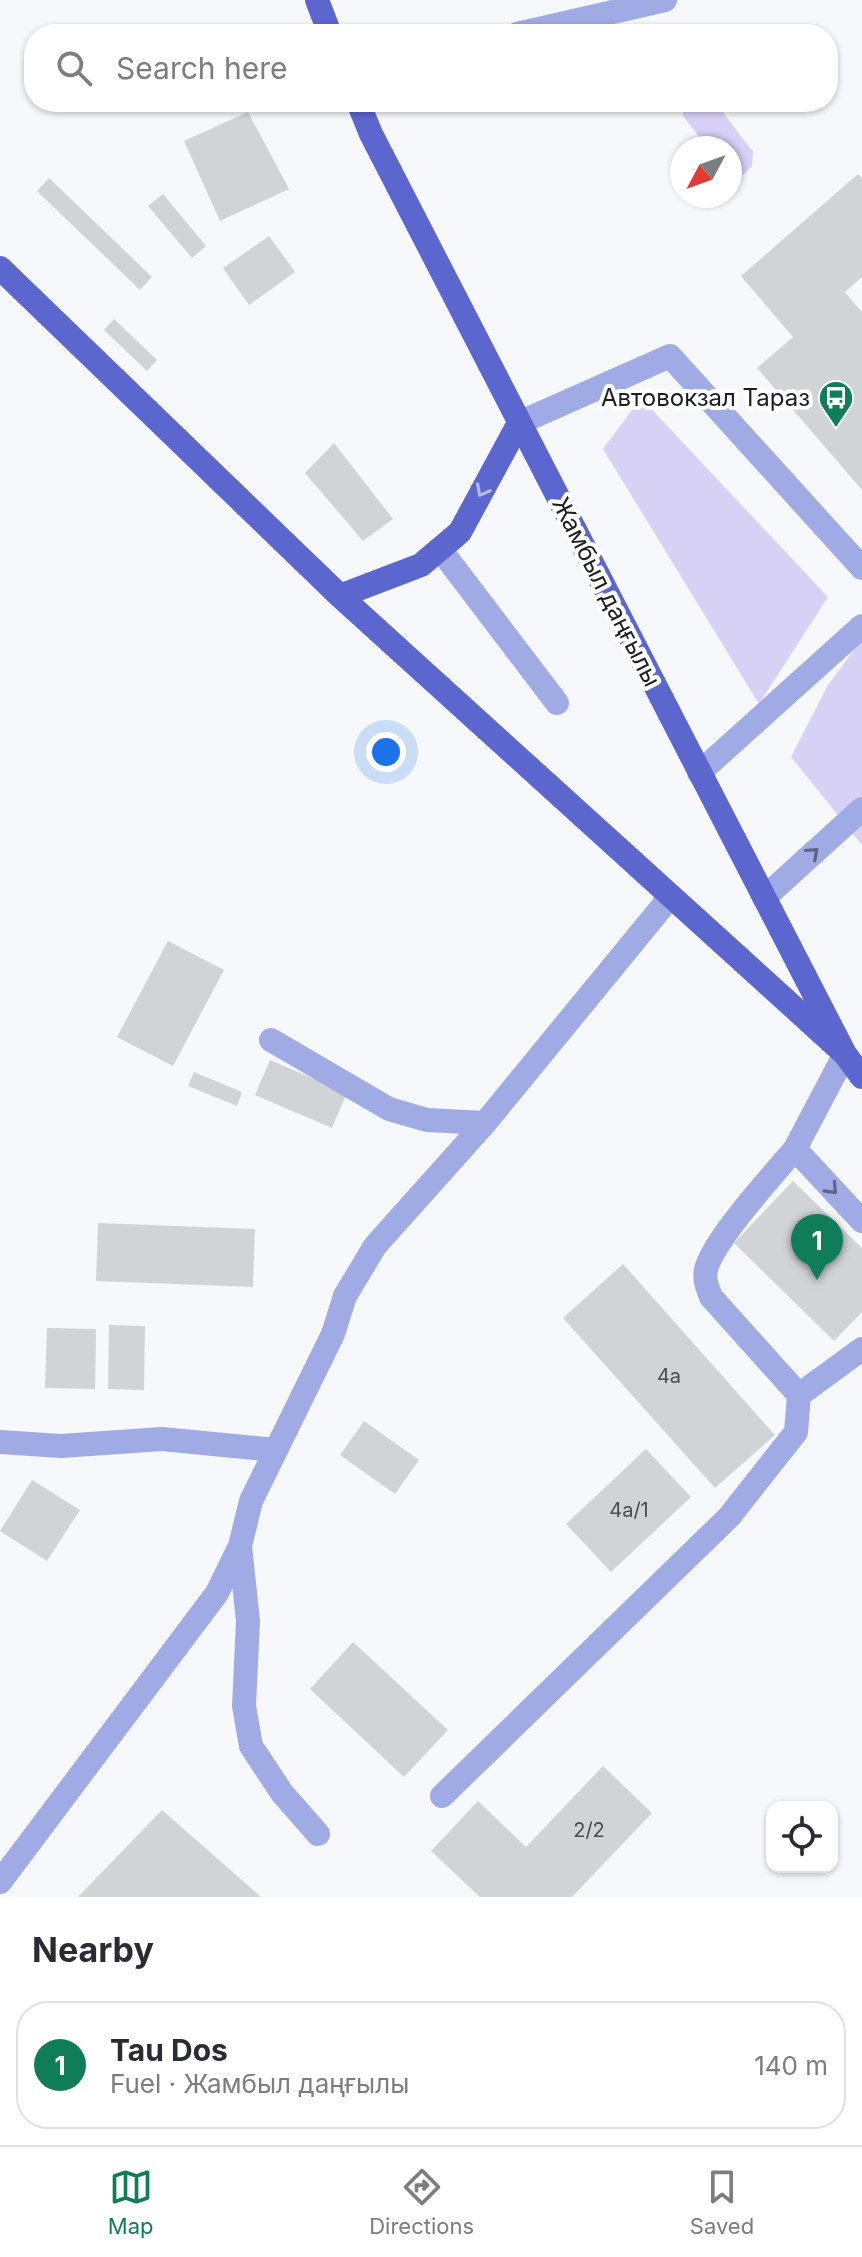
<!DOCTYPE html>
<meta charset="utf-8">
<style>
:root{--surface:#fff;--page:#f7f7f7;--text:#2b2b33;--muted:#7c7c81;--line:#e1e1e2;--accent:#107d59}
body{margin:0;font-family:Inter,sans-serif;background:var(--page);color:var(--text)}
.controls{position:absolute;right:24px;bottom:24px;display:grid;overflow:hidden;border-radius:16px;box-shadow:0 2px 6px #0004}
.controls button{width:72px;height:72px;display:grid;place-items:center;padding:0;border:0;border-bottom:2px solid var(--line);background:var(--surface);color:var(--text);font:40px sans-serif}
.compass{position:absolute;left:670px;top:136px;width:72px;height:72px;border-radius:50%;background:var(--surface);box-shadow:0 2px 6px #0004;rotate:229deg}
.you{position:absolute;left:386px;top:752px;width:28px;height:28px;margin:-20px;border:6px solid #fff;border-radius:50%;background:#1a73e8;box-shadow:0 0 0 12px #1a73e833}
.badge{display:grid;place-items:center;width:52px;height:52px;border-radius:50%;background:var(--accent);color:#fff;font-size:26px;font-weight:700}
.pin{position:absolute;translate:-50% -66px;filter:drop-shadow(0 2px 4px #0008)}
.pin::after{content:'';position:absolute;top:42px;width:28px;height:24px;background:inherit;clip-path:polygon(0 0,100% 0,50% 100%)}
.list{margin:0;padding:0;list-style:none}
h2{display:flex;justify-content:space-between;align-items:center;height:104px;margin:0;padding:0 32px;font-size:34px}
h2 small{font-size:26px;font-weight:400;color:var(--muted)}
.list li{display:grid;grid-template-columns:52px 1fr auto;gap:24px;align-items:center;box-sizing:border-box;height:128px;margin:0 16px 16px;padding:0 16px;border:2px solid var(--line);border-radius:32px}
.list b{display:block;font-size:30px;white-space:nowrap}
.list p{margin:0;font-size:26px;white-space:nowrap;color:var(--muted)}
.list em{font-size:26px;font-style:normal;color:var(--muted)}
.icon{flex:none;width:44px;height:44px;fill:none;stroke:currentColor;stroke-width:2;stroke-linecap:round;stroke-linejoin:round}
.map{position:relative;flex:none;width:862px;height:1897px;overflow:hidden}
.search{position:absolute;background:var(--surface);box-shadow:0 2px 6px #0004;left:24px;right:24px;top:24px;height:88px;display:flex;align-items:center;gap:20px;box-sizing:border-box;padding:0 28px;border-radius:32px;color:var(--muted);font-size:30px}
.sheet{height:248px;background:var(--surface)}
nav{display:flex;justify-content:space-around;align-items:center;box-sizing:border-box;height:112px;border-top:2px solid var(--line);background:var(--surface);font-size:22px;color:var(--muted)}
nav a{display:grid;justify-items:center;gap:4px}
nav .on{color:var(--accent)}
.map>svg:first-child{display:block}
.green{fill:#d8d1f6}
.building{fill:#d1d4d7}
.lines{fill:none;stroke-linecap:round;stroke-linejoin:round}
.minor{stroke:#a0abe5;stroke-width:24}
.major{stroke:#5c66cf;stroke-width:24}
.oneway{stroke:#b6bae9}
.oneway2{stroke:#5e6482}
.labels{text-anchor:middle;stroke-width:8;stroke-linejoin:round;paint-order:stroke}
.number-label{font-size:20px;fill:#494b4c}
.poi-label{font-size:24px;fill:#1c1d1e;stroke:#fff;text-anchor:end}
.street-label{font-size:24px;fill:#1c1d1e;stroke:#fff}
</style>
<div class="map">
<svg width="862" height="1897" viewBox="0 0 862 1897">
<rect width="100%" height="100%" fill="#f6f8fb"/>
<!-- green -->
<path class="green" d="M 683,102 L 715,102 L 753,152 L 752,166 L 741,177 L 730,176 L 730,148 L 708,148 L 683,116 Z
M 641,398 L 828,597 L 759,704 L 603,449 Z
M 862,639 L 862,845 L 791,757 L 828,685 Z"/>
<!-- building -->
<path class="building" d="M 248,112 L 289,189 L 220,221 L 184,141 Z
M 858,174 L 862,178 L 862,277 L 845,292 L 862,312 L 862,490 L 757,368 L 793,337 L 741,276 Z
M 49,178 L 152,277 L 140,290 L 37,191 Z
M 163,194 L 206,246 L 192,258 L 148,206 Z
M 269,236 L 295,272 L 249,305 L 223,268 Z
M 114,319 L 157,360 L 147,371 L 104,330 Z
M 334,443 L 393,519 L 363,541 L 305,473 Z
M 168,941 L 224,970 L 173,1066 L 117,1037 Z
M 270,1060 L 347,1093 L 332,1128 L 255,1095 Z
M 194,1072 L 242,1092 L 237,1106 L 188,1086 Z
M 793,1181 L 862,1248 L 862,1312 L 834,1341 L 734,1243 Z
M 98,1223 L 255,1229 L 253,1287 L 96,1281 Z
M 623,1264 L 775,1435 L 715,1488 L 563,1318 Z
M 109,1325 L 145,1326 L 144,1390 L 108,1389 Z
M 47,1328 L 96,1329 L 95,1389 L 45,1388 Z
M 364,1421 L 419,1460 L 395,1494 L 340,1455 Z
M 646,1449 L 691,1497 L 611,1572 L 566,1524 Z
M 32,1480 L 80,1510 L 47,1561 L 0,1531 Z
M 353,1642 L 448,1730 L 404,1777 L 310,1689 Z
M 603,1766 L 652,1813 L 572,1897 L 480,1897 L 431,1851 L 478,1801 L 526,1847 Z
M 162,1810 L 261,1897 L 78,1897 Z"/>
<g class="lines">
<!-- minor -->
<path class="minor" d="M 517,34 L 665,0
M 519,423 L 670,356 L 862,568
M 440,549 L 557,703
M 699,773 L 862,626
M 764,898 L 862,809
M 271,1040 L 389,1109 L 427,1120 L 485,1123
M 845,1054 L 795,1149 L 862,1221
M 799,1395 L 862,1349
M 0,1442 L 61,1446 L 162,1439 L 276,1450
M 240,1546 L 248,1621 L 244,1706 L 251,1746 L 282,1793 L 318,1834
M 442,1796 L 729,1517 L 796,1432 L 799,1395 L 711,1297 C 707,1286 703,1278 707,1266 C 718,1235 772,1176 795,1149
M 0,1882 L 217,1593 L 240,1546 L 251,1501 L 333,1334 L 345,1296 L 375,1246 L 485,1123 L 671,896"/>
<!-- major -->
<path class="major" d="M 317,0 L 330,34
M 358,102 L 371,134 L 845,1054 L 862,1077
M 0,268 L 340,596 L 845,1054
M 340,596 L 421,565 L 460,532 L 519,423"/>
</g>
<!-- one-way arrows -->
<defs><path id="oneway-chevron" d="M-2-3.5L2.5 0L-2 3.5" fill="none" stroke-width="1.6" stroke-linecap="round" stroke-linejoin="round" transform="scale(2)"/></defs>
<use class="oneway" href="#oneway-chevron" transform="translate(482 491) rotate(118)"/>
<g class="oneway2">
<use href="#oneway-chevron" transform="translate(813 853) rotate(-42)"/>
<use href="#oneway-chevron" transform="translate(832 1189) rotate(47)"/>
</g>
<!-- icons -->
<defs>
<symbol id="bus-pin" viewBox="-11 -11 22 30"><path d="M0 17L-7.5 6A9.5 9.5 0 1 1 7.5 6Z" fill="#107d59" stroke="#fff"/><path d="M-5-6H5V4H4V6H2V4H-2V6H-4V4H-5ZM-3.5-4V0h7V-4ZM-3.5 1.2v1.5H-2V1.2ZM2 1.2v1.5H3.5V1.2Z" fill="#fff"/></symbol>
</defs>
<g fill-rule="evenodd">
<use href="#bus-pin" x="816" y="378" width="40" height="54"/>
</g>
<g class="labels">
<!-- number labels -->
<g class="number-label">
<text x="669" y="1383">4а</text>
<text x="629" y="1517">4а/1</text>
<text x="589" y="1837">2/2</text>
</g>
<!-- poi labels -->
<g class="poi-label">
<text x="810" y="406">Автовокзал Тараз</text>
</g>
<!-- street labels -->
<g class="street-label">
<text transform="translate(606 592) rotate(63)" y="8">Жамбыл даңғылы</text>
</g>
</g>
</svg>
<div class="controls">
<button><svg class="icon" aria-label="locate" viewBox="0 0 24 24"><circle cx="12" cy="12" r="6"/><path d="M12 2v4M12 18v4M2 12h4M18 12h4"/></svg></button>
</div>
<svg class="compass" viewBox="-18 -18 36 36"><path d="M0-13l5 13h-10z" fill="#e53935"/><path d="M0 13l5-13h-10z" fill="#7c7c81"/></svg>
<div class="you"></div>
<div class="pin badge" style="left:817px;top:1280px">1</div>
<div class="search"><svg class="icon" aria-label="search" viewBox="0 0 24 24"><circle cx="10" cy="10" r="6"/><path d="M15 15l6 6"/></svg>Search here</div>
</div>
<section class="sheet">
<h2>Nearby<small></small></h2>
<ul class="list">
<li><span class="badge">1</span><div><b>Tau Dos</b><p>Fuel · Жамбыл даңғылы</p></div><em>140 m</em></li>
</ul>
</section>
<nav>
<a class="on"><svg class="icon" aria-label="map" viewBox="0 0 24 24"><path d="M3 6l6-2 6 2 6-2v14l-6 2-6-2-6 2zM9 4v14M15 6v14"/></svg>Map</a>
<a><svg class="icon" aria-label="directions" viewBox="0 0 24 24"><path d="M12 3l9 9-9 9-9-9zM9 14v-3h6M13 9l2 2-2 2"/></svg>Directions</a>
<a><svg class="icon" aria-label="saved" viewBox="0 0 24 24"><path d="M7 4h10v16l-5-4-5 4z"/></svg>Saved</a>
</nav>
